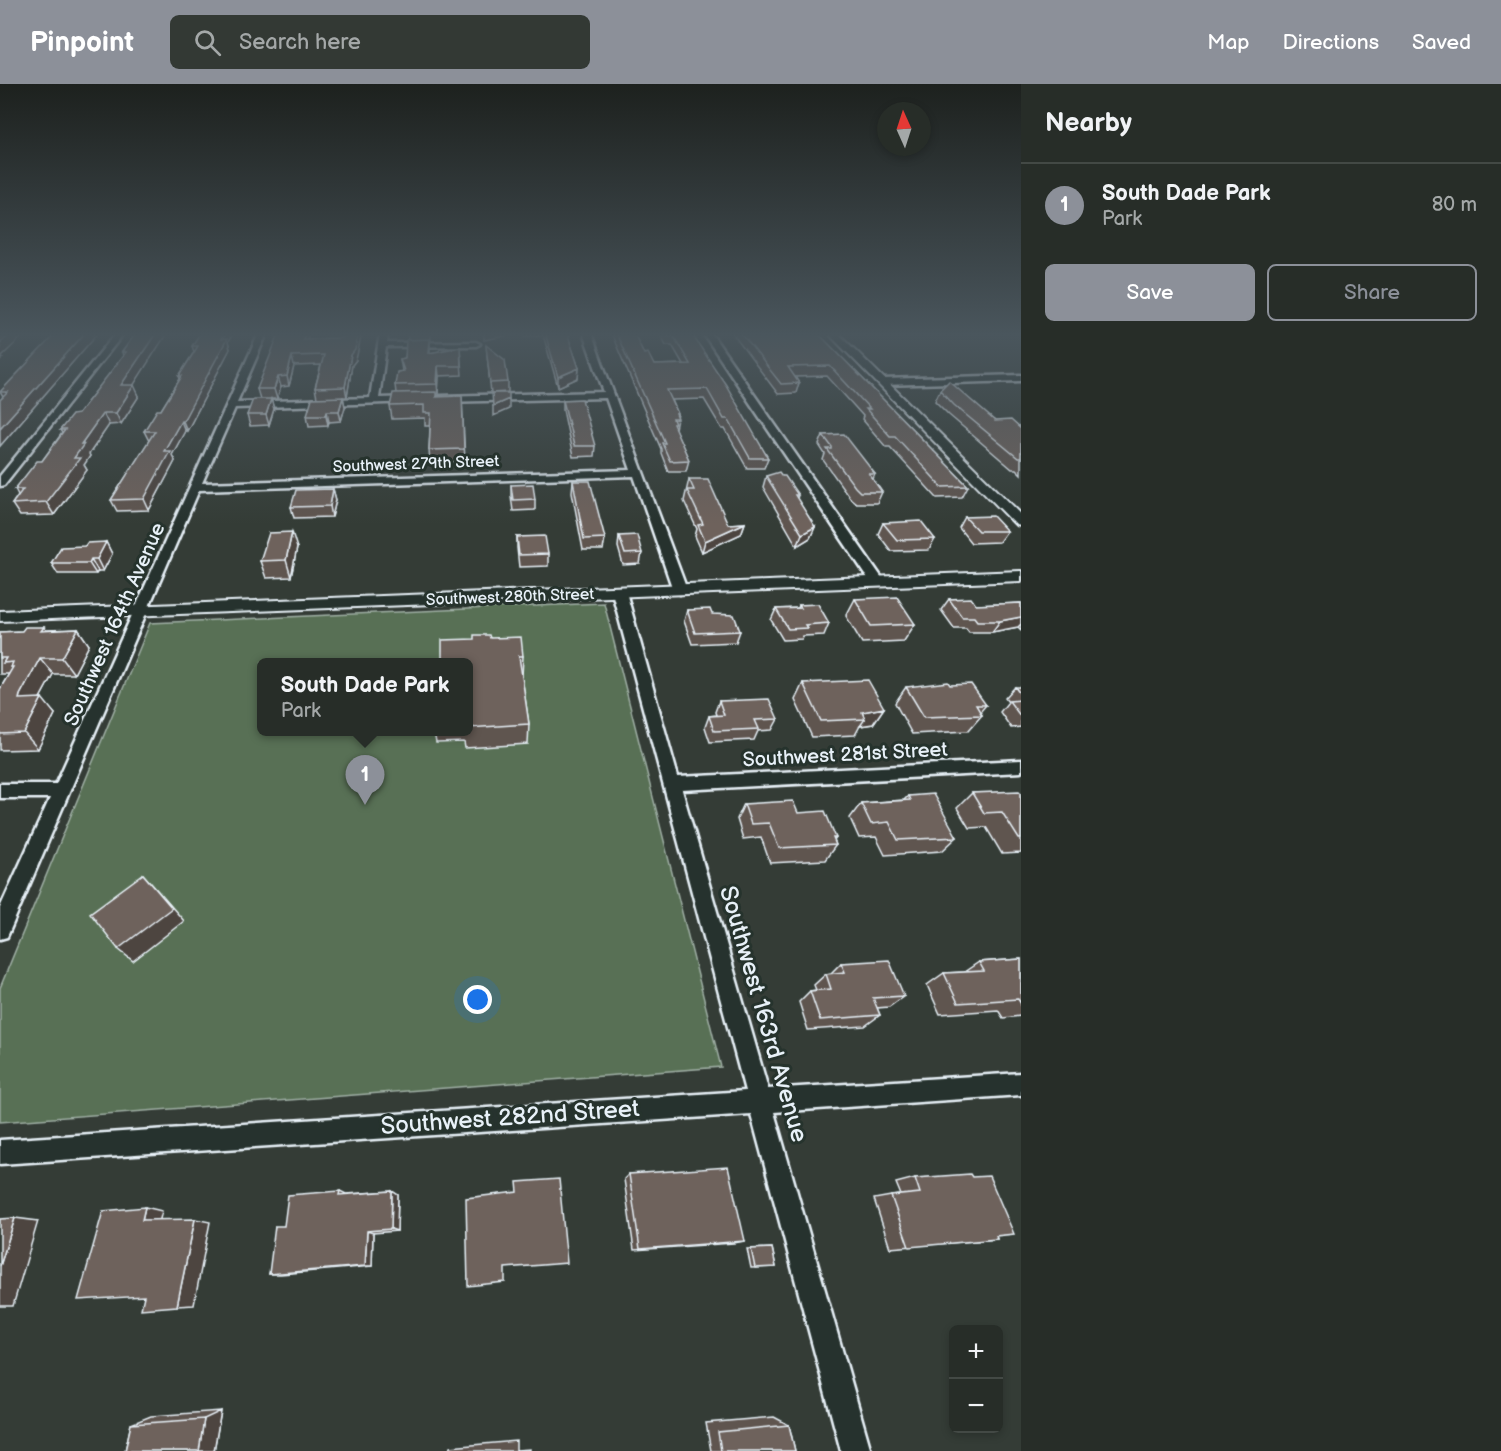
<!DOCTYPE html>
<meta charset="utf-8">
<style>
:root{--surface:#272d28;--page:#333934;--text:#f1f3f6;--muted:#a4a8a8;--line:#434945;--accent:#8c9099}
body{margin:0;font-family:"Balsamiq Sans",sans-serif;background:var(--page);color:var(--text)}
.controls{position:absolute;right:18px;bottom:18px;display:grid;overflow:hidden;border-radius:9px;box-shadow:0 3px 9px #0003}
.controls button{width:54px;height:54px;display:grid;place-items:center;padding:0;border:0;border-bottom:2px solid var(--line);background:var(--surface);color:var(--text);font:30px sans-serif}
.compass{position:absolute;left:877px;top:18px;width:54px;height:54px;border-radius:50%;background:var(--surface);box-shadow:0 3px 9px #0003;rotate:357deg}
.you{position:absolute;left:478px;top:916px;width:21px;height:21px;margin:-15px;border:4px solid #fff;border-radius:50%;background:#1a73e8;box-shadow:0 0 0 9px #1a73e833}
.badge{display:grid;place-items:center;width:39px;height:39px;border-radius:50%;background:var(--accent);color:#fff;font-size:20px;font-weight:700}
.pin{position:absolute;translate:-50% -50px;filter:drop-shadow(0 2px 3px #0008)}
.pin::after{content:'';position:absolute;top:32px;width:21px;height:18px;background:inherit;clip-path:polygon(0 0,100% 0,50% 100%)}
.popup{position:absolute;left:257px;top:574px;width:216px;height:78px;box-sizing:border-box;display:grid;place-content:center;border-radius:9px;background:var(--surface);filter:drop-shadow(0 2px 4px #0005);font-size:20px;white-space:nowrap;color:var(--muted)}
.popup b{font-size:22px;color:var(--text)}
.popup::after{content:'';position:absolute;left:50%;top:100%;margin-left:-12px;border:12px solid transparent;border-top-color:var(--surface)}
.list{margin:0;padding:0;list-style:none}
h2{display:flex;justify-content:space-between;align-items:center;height:78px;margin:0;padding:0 24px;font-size:26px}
h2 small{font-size:20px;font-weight:400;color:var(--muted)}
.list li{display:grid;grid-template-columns:39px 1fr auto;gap:18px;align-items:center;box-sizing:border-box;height:84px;padding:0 24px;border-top:2px solid var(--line)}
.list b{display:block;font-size:22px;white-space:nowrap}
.list p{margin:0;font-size:20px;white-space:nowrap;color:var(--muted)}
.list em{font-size:20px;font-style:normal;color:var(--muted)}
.actions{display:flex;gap:12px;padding:18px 24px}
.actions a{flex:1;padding:14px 0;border:2px solid var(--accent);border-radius:9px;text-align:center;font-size:21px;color:var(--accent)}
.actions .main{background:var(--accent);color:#fff}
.icon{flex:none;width:33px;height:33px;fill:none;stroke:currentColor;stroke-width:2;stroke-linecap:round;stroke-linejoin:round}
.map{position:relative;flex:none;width:1021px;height:1367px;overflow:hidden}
header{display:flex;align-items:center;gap:36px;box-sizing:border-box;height:84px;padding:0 30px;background:var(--accent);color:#fff}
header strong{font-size:28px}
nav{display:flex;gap:33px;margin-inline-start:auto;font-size:21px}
.search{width:420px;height:54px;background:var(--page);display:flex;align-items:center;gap:15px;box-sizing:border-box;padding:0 21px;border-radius:9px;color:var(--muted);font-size:22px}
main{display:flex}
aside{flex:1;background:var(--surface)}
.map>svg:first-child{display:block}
.green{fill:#587054;stroke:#a0b0a6;stroke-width:1.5;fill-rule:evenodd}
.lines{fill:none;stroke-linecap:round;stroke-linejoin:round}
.minor-casing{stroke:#e8f1f8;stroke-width:5}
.tertiary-casing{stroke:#e8f1f8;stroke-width:4}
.minor{fill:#26332d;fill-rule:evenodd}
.tertiary{fill:#26332d;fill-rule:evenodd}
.wall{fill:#5f544f;stroke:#e8f1f8;stroke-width:1.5}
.shaded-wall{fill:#4d4540;stroke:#e8f1f8;stroke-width:1.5}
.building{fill:#6e625c;stroke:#e8f1f8;stroke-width:1.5}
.labels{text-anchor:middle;stroke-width:6;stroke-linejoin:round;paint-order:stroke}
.far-street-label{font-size:16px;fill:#e8f1f8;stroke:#26332d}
.street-label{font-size:20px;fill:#e8f1f8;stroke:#26332d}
.near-street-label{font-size:24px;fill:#e8f1f8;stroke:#26332d}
</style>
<header>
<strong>Pinpoint</strong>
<div class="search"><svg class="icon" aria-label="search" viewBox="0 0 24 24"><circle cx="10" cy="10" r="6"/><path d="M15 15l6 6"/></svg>Search here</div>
<nav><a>Map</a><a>Directions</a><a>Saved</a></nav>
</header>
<main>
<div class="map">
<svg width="1021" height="1367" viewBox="0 0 1021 1367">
<rect width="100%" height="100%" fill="#343c36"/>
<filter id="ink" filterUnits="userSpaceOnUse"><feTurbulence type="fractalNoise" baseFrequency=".0167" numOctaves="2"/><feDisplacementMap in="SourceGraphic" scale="12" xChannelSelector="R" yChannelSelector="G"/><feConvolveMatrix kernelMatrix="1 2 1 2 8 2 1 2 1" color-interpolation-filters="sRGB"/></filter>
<g filter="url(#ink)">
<!-- green -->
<path class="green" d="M 604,519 L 721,983 L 0,1038 L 0,904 L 150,539 ZM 262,578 L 469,578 L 469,648 L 262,648 Z"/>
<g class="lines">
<defs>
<path id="minor" d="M 116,249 L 124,249 L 4,401 L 0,402 L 0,392 Z
M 259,249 L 267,249 L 237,318 L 370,314 L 380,249 L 388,249 L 387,259 L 476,258 L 480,260 L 476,262 L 386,263 L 379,314 L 414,313 L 419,316 L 417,318 L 235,324 L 202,399 L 631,386 L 606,314 L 440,318 L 435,315 L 440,312 L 604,308 L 583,249 L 591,249 L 687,506 L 680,510 L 673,506 L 634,392 L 199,406 L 7,853 L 0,855 L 0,824 L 50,714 L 0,714 L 0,700 L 56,700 Z
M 703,249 L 711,249 L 882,494 L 883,497 L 882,500 L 872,500 Z
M 1021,291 L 1021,297 L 882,301 L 878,298 L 882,295 Z
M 619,504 L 626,508 L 678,693 L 1021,676 L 1021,688 L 682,706 L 768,1005 L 1021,989 L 1021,1011 L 774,1028 L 871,1367 L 841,1367 L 751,1030 L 0,1080 L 0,1056 L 745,1007 L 612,508 Z"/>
<path id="tertiary" d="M 828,249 L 838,249 L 1021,430 L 1021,442 L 1016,441 Z
M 1021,487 L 1021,497 L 0,537 L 0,527 Z"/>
</defs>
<!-- minor casing -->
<use href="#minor" class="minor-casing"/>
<!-- tertiary casing -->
<use href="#tertiary" class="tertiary-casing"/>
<!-- minor -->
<use href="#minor" class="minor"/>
<!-- tertiary -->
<use href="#tertiary" class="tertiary"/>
</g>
<!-- wall -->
<path class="wall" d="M 56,249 L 98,249 L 0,362 L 0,316 L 3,313 L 0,308 Z
M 136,249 L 133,301 L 139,312 L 121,340 L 109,341 L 89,370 L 90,372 L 84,381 L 87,386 L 54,431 L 20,432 L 12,420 L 18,411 L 15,405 L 42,377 L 62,349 L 60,346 L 78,330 L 123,272 L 122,268 Z
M 200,249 L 233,249 L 228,258 L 230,265 L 187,347 L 185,347 L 172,371 L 175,377 L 149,426 L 117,427 L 111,416 L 149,357 L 144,347 L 161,326 L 180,295 L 179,292 L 194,268 L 192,262 Z
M 407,249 L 431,249 L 431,256 L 430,256 L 430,269 L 460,263 L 462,291 L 439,292 L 438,310 L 436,310 L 437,313 L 462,312 L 465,378 L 430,379 L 429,366 L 430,342 L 425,342 L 425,334 L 392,335 L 390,322 L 396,309 L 395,301 L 402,287 L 400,275 L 405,274 L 408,256 Z
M 525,249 L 567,249 L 579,284 L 578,294 L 558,303 L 543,251 L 526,252 Z
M 611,249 L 634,249 L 644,270 L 654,281 L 683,280 L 672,261 L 666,261 L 660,249 L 691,249 L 768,374 L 764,384 L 747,384 L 725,345 L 722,345 L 704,315 L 672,316 L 678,330 L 675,345 L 689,376 L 686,387 L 668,387 L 661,369 L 661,365 Z
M 732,249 L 818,249 L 968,402 L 962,413 L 937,414 L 890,363 L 886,363 L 862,335 L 863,332 L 827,292 L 795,293 L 799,299 L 796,309 L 778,310 Z
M 308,255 L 356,276 L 352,281 L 347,313 L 343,313 L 345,323 L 341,337 L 329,338 L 328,341 L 309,342 L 307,331 L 317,314 L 315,304 L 321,281 L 294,282 L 289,302 L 281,303 L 277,315 L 271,315 L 274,325 L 269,341 L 250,342 L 247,331 L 260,315 L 257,305 Z
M 486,261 L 508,298 L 508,308 L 491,309 Z
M 940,306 L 995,337 L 1021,345 L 1021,390 L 1016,385 L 1012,385 L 949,331 L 935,317 Z
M 563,316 L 595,362 L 594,372 L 573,373 L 563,326 Z
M 823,351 L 875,390 L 873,395 L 882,408 L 877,419 L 856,419 L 850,414 L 823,376 L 825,370 L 819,361 Z
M 766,392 L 782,392 L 798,411 L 797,415 L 815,443 L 810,454 L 797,462 L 763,403 Z
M 689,395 L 728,440 L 745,439 L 741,450 L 702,468 L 695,452 L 697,445 L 684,417 Z
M 573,397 L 605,454 L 603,466 L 583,466 L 572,408 Z
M 511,401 L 535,415 L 535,426 L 513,427 L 511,412 Z
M 333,405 L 336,416 L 332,433 L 294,434 L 291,423 Z
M 965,433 L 1007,447 L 999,458 L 971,459 L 959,444 Z
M 883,439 L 935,455 L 929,466 L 891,467 L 878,450 Z
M 619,452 L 642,469 L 640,480 L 623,481 L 618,463 Z
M 517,453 L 548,470 L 548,482 L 519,483 L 517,464 Z
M 106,458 L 112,470 L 103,487 L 98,487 L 96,490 L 58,490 L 51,479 L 85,462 Z
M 297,464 L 291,493 L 266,494 L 260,477 Z
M 855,515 L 915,540 L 904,557 L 862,559 L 846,532 Z
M 949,515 L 976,521 L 1021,519 L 1021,546 L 1018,543 L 992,548 L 969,548 L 966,544 L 954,544 L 941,526 Z
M 799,521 L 829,539 L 824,551 L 803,552 L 802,555 L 783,556 L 771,536 L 776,525 L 798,524 Z
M 687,526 L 712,530 L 740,547 L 736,558 L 692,560 L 684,537 Z
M 44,543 L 46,546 L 78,545 L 89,561 L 74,590 L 53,590 L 40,614 L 55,630 L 38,665 L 0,666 L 0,605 L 9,590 L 0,590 L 0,548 L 22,547 Z
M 490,554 L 523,572 L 522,593 L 529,640 L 528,660 L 465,664 L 464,658 L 436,659 L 434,648 L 468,648 L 468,579 L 442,576 Z
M 803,599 L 884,624 L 873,640 L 860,642 L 855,651 L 812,653 L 795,616 Z
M 950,601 L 986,621 L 980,628 L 982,631 L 968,647 L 912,650 L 895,619 L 906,603 Z
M 1015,603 L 1021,611 L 1021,643 L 1011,644 L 1000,628 L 1008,618 L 1005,614 Z
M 719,617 L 778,635 L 772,646 L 758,647 L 754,656 L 710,658 L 705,643 L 709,632 L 716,631 L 715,628 Z
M 972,709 L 1021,709 L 1021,769 L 1002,770 L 986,743 L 969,744 L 957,724 Z
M 908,712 L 957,753 L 942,767 L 885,771 L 876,753 L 859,754 L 850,734 L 861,719 L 904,716 Z
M 744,720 L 836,754 L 834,757 L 836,761 L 825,776 L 770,779 L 761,753 L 743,755 L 737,735 Z
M 1021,875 L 1021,932 L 1003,934 L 998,926 L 940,930 L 927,901 L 944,889 L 964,888 L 979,878 Z
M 841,879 L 904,912 L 889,923 L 877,924 L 880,931 L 865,942 L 808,946 L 799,918 L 810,907 L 816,906 L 814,901 L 826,890 L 831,889 Z
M 629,1090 L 745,1157 L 734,1159 L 634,1166 L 624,1095 Z
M 915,1094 L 996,1152 L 997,1155 L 890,1164 L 874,1115 L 891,1112 L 901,1111 L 896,1099 Z
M 340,1107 L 346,1110 L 392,1107 L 398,1111 L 397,1147 L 373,1149 L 372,1182 L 281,1190 L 269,1190 L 284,1142 Z
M 772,1164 L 776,1183 L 751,1184 L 747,1165 Z
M 221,1327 L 214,1367 L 125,1367 L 131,1340 L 151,1332 Z
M 774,1333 L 789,1341 L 795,1367 L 711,1367 L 706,1339 Z
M 516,1357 L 516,1366 L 530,1365 L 530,1367 L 449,1367 L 450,1363 Z"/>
<!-- shaded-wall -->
<path class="shaded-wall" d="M 11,249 L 26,249 L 2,272 L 3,274 L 0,277 L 0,259 Z
M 85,249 L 98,249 L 0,362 L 0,344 Z
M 156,249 L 167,249 L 126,313 L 121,301 Z
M 225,249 L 233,249 L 228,258 L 230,265 L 187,347 L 183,337 Z
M 305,249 L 309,249 L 305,265 L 303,255 Z
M 358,249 L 362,249 L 356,276 L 352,281 L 347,313 L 345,303 L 351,271 Z
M 484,249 L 519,249 L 484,256 Z
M 292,272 L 294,282 L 289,302 L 287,292 Z
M 438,282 L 439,292 L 438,310 L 437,300 Z
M 579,284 L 578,294 L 558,303 L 558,293 Z
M 278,293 L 281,303 L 277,315 L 274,305 Z
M 134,301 L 139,312 L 121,340 L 116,329 Z
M 343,313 L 345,323 L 341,337 L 339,327 Z
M 271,315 L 274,325 L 269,341 L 266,331 Z
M 509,315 L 509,325 L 493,332 L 493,322 Z
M 327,327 L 329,338 L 328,341 L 326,331 Z
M 103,329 L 109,341 L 89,370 L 90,372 L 84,381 L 87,386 L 54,431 L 46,418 L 74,374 L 81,360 Z
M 181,337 L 185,347 L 172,371 L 175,377 L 149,426 L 144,415 L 164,367 Z
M 333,405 L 336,416 L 332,433 L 330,422 Z
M 745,439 L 741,450 L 702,468 L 705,457 Z
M 815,443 L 810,454 L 797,462 L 802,450 Z
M 292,448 L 297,464 L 291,493 L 286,476 Z
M 106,458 L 112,470 L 103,487 L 97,475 Z
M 91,475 L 98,487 L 96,490 L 89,479 Z
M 1021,533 L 1021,540 L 1018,543 L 992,548 L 1000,537 Z
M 78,545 L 89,561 L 74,590 L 62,574 Z
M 40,574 L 53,590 L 33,627 L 19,615 L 20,611 Z
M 42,614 L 55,630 L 38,665 L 24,649 Z
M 884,624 L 873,640 L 860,642 L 865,635 L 862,628 Z
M 143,790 L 184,837 L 133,877 L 118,865 Z
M 392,1107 L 398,1111 L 397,1147 L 391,1145 Z
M 145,1123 L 162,1127 L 159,1139 L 142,1136 Z
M 15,1134 L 38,1137 L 13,1222 L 0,1222 L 0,1182 Z
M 195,1135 L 210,1138 L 194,1221 L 177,1222 Z
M 367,1147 L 373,1149 L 372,1182 L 365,1182 Z
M 221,1327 L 214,1367 L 199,1367 L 204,1335 Z"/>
<!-- building -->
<path class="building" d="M 0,249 L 11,249 L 0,259 Z
M 56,249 L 85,249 L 0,344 L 0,316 L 8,308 L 0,308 Z
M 136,249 L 156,249 L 121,301 L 134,301 L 116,329 L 103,329 L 81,360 L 84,360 L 74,374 L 80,374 L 46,418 L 12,420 L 23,405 L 15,405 L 37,377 L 42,377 L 65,346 L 60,346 L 72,331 L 78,330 L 126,268 L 122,268 Z
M 200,249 L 225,249 L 221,255 L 227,255 L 183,337 L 181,337 L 164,367 L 170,367 L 144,415 L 111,416 L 155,347 L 144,347 L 157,326 L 161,326 L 182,292 L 179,292 L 198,262 L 192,262 Z
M 279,249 L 305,249 L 303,255 L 342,254 L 343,249 L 358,249 L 355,266 L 351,271 L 345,303 L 315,304 L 324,271 L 292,272 L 287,292 L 278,293 L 274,305 L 257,305 Z
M 545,249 L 567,249 L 579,284 L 558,293 Z
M 616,249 L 634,249 L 644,270 L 648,269 L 654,281 L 690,280 L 673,251 L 668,252 L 667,249 L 691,249 L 726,301 L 768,374 L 750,374 L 728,335 L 724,335 L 707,305 L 667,306 L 678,330 L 676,330 L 678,335 L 673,335 L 675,340 L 673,340 L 689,376 L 670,377 L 662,359 L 665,359 Z
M 741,249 L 818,249 L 968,402 L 942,403 L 895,352 L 890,352 L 866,325 L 870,325 L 830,282 L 788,283 L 799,299 L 781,300 Z
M 430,255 L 429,269 L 460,263 L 461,282 L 438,282 L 437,300 L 395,301 L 397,288 L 404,287 L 400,275 L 405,274 L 406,256 Z
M 486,261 L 505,276 L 508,298 L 490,299 Z
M 949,297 L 995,337 L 1011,336 L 1021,345 L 1021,374 L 1018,374 L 954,321 L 940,306 Z
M 436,308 L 436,313 L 462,312 L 464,365 L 429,366 L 431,329 L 424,329 L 424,321 L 390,322 L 393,309 Z
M 492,309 L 509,309 L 509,315 L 493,322 Z
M 343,313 L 339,327 L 327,327 L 326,331 L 307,331 L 312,314 Z
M 253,315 L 271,315 L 266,331 L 247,331 Z
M 582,315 L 595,362 L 574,362 L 563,316 Z
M 844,350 L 875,390 L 869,390 L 882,408 L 860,408 L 855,403 L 827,365 L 832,365 L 832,363 L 823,351 Z
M 779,388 L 782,392 L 785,392 L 798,411 L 795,411 L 815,443 L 802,450 L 766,392 Z
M 689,395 L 708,395 L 728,440 L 745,439 L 705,457 L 698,441 L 703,440 L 687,406 L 694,406 Z
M 573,397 L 590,397 L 605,454 L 584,455 Z
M 533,400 L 535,415 L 513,416 L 511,401 Z
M 333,405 L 330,422 L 291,423 L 296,406 Z
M 993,432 L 1007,447 L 978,447 L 965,433 Z
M 921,437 L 935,455 L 897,456 L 883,439 Z
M 292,448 L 286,476 L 260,477 L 269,449 Z
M 637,451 L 642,469 L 625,470 L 619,452 Z
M 545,452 L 548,470 L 519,471 L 517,453 Z
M 106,458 L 97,475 L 91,475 L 89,479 L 51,479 L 61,463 L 85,462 L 87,459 Z
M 897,513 L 915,540 L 871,542 L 855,515 Z
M 971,514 L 976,521 L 1021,519 L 1021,533 L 1000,537 L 977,537 L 974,533 L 962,533 L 949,515 Z
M 818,520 L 829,539 L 805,541 L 807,544 L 788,545 L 776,525 L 801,524 L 799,521 Z
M 710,525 L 712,530 L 734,531 L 740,547 L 695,549 L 687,526 Z
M 25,543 L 44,543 L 41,547 L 78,545 L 62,574 L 40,574 L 20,611 L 19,615 L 42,614 L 24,649 L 0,650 L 0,605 L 13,583 L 11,583 L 13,578 L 3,579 L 6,574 L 0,574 L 0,548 L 22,547 Z
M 474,551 L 489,551 L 490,554 L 521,553 L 523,572 L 519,572 L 529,640 L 468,644 L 468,579 L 435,579 L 435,577 L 442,576 L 442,556 L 474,555 Z
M 868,596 L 884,624 L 862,628 L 865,635 L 821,637 L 803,599 Z
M 948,598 L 950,601 L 971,600 L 986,621 L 976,621 L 982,631 L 924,633 L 906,603 Z
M 1015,603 L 1021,603 L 1021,611 Z
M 769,615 L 778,635 L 755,636 L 759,645 L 714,647 L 709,632 L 724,631 L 719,617 Z
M 1021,616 L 1021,633 L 1009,617 Z
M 1019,707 L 1021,709 L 1021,755 L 1019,755 L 1002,728 L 984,729 L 972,709 Z
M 933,710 L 957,753 L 898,756 L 889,738 L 871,740 L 861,719 L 910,716 L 908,712 Z
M 793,717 L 798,729 L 825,727 L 836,754 L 833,754 L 836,761 L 779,764 L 769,739 L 751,740 L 744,720 Z
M 143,790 L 172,824 L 118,865 L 90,829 Z
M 1021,875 L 1021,920 L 1018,915 L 958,919 L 944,889 L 984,887 L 979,878 Z
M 889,876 L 904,912 L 873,914 L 880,931 L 820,936 L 810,907 L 831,905 L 826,890 L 845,888 L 841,879 Z
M 728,1083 L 745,1157 L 640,1165 L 629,1090 Z
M 970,1090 L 972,1093 L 989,1092 L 1014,1150 L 996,1152 L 997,1155 L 909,1163 L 891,1112 L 920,1109 L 915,1094 Z
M 559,1095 L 567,1179 L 505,1184 L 505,1198 L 468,1202 L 466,1114 L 518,1108 L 517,1098 Z
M 340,1107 L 339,1111 L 392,1107 L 391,1145 L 367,1147 L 365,1182 L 269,1190 L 275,1142 L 284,1142 L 288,1111 Z
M 145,1123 L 142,1136 L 195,1135 L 177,1222 L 141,1225 L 144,1212 L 78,1216 L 103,1127 Z
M 15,1134 L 0,1182 L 0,1135 Z
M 772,1164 L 776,1183 L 755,1184 L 751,1165 Z
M 204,1335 L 199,1367 L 125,1367 L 131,1340 Z
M 789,1341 L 795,1367 L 721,1367 L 718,1348 Z"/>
</g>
<!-- sky -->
<linearGradient id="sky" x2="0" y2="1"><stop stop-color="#1d211e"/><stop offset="0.57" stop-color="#4a565d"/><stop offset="1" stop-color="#4a565d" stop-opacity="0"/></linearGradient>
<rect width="1021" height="440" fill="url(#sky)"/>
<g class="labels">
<!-- far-street labels -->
<g class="far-street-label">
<text transform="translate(416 379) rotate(-2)" y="6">Southwest 279th Street</text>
<text transform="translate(510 512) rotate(-2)" y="6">Southwest 280th Street</text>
</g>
<!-- street labels -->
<g class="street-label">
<text transform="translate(114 540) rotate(-66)" y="7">Southwest 164th Avenue</text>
<text transform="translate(845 670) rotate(-3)" y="7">Southwest 281st Street</text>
</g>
<!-- near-street labels -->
<g class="near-street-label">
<text transform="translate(764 930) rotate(74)" y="8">Southwest 163rd Avenue</text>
<text transform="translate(510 1033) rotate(-4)" y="8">Southwest 282nd Street</text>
</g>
</g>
</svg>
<div class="controls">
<button>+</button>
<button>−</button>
</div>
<svg class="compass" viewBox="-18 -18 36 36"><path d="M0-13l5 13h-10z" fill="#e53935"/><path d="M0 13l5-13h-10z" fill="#a4a8a8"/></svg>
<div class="you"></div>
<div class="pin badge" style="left:365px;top:721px">1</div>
<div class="popup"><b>South Dade Park</b>Park</div>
</div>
<aside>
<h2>Nearby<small></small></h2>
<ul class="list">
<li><span class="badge">1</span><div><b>South Dade Park</b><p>Park</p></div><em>80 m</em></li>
</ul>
<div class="actions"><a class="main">Save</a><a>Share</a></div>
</aside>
</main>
